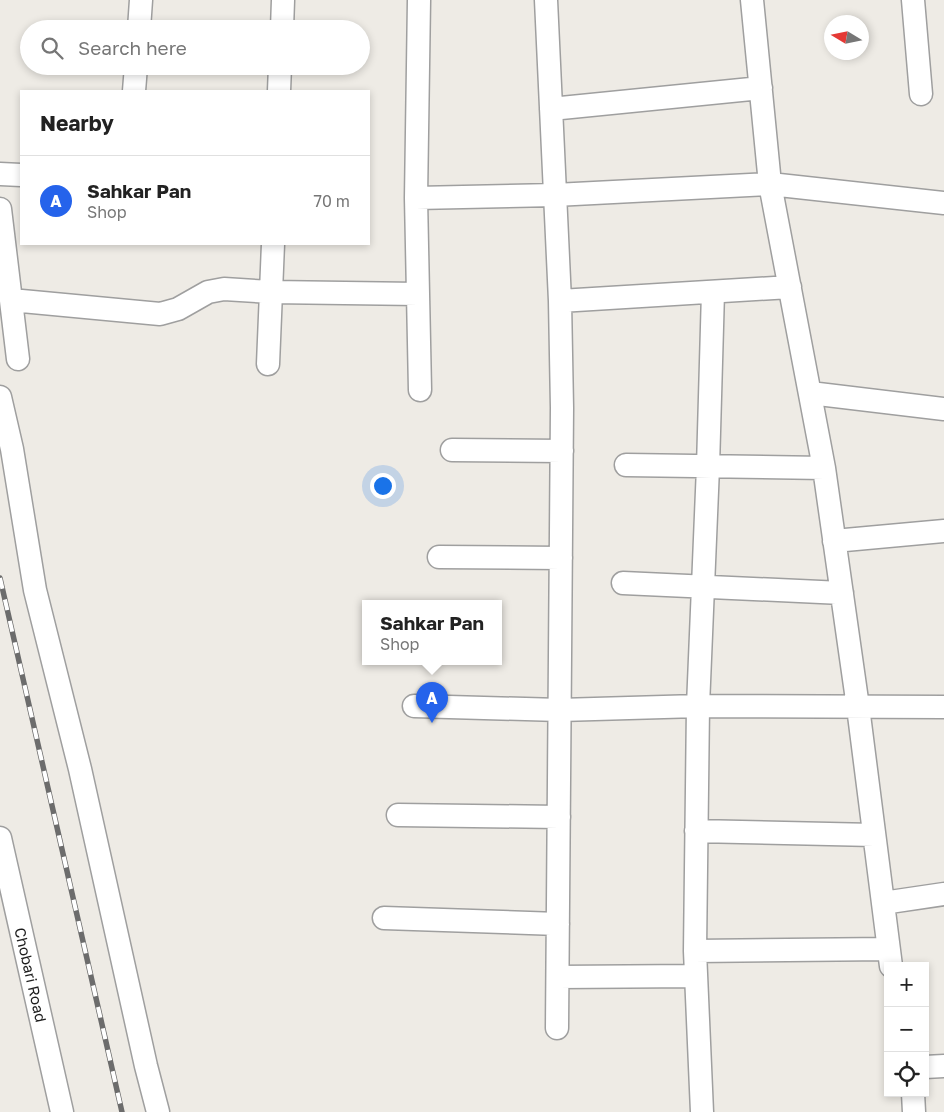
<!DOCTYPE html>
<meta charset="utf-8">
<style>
:root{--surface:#fff;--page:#f2f2f2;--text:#222;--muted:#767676;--line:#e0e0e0;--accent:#2563eb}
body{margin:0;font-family:"Golos Text",sans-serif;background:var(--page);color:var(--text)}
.controls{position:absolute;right:15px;bottom:15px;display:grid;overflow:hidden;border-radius:0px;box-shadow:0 2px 8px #0003}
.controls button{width:45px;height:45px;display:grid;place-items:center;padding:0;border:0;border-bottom:1px solid var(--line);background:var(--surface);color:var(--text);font:25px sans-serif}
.compass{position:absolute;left:824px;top:15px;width:45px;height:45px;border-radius:50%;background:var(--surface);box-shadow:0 2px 8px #0003;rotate:280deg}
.you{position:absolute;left:382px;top:485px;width:18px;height:18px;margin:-12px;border:4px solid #fff;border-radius:50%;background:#1a73e8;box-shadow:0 0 0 8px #1a73e833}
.badge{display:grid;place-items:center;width:32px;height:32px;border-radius:50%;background:var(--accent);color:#fff;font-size:16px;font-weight:700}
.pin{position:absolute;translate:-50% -41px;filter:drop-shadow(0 1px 2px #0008)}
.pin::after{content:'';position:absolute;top:26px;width:18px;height:15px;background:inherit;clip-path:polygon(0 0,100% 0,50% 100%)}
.popup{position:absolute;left:362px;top:600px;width:140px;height:65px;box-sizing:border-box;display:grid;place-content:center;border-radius:0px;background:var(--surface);filter:drop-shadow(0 1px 4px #0005);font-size:16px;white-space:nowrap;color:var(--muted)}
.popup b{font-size:19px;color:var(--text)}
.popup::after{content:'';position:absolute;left:50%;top:100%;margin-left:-10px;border:10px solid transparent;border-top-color:var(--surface)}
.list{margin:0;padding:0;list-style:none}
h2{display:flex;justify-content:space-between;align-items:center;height:65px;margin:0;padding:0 20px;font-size:21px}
h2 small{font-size:16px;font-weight:400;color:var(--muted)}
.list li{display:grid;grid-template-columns:32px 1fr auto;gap:15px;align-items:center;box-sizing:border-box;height:90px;padding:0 20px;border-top:1px solid var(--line)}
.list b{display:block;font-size:19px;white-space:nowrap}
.list p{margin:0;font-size:16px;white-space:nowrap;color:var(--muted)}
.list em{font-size:16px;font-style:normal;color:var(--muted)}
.icon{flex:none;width:28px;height:28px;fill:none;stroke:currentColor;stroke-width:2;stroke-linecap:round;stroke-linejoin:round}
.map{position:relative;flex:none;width:944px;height:1112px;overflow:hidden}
.search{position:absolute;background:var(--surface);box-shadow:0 2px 8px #0003;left:20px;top:20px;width:350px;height:55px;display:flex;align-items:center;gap:12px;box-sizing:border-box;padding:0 18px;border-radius:28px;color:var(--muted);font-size:19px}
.panel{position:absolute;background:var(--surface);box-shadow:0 2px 8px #0003;left:20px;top:90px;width:350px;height:155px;border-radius:0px}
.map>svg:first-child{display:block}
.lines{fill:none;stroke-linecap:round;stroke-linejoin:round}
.minor-casing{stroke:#9f9f9f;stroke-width:25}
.minor{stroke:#fff;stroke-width:22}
.rail-casing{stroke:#6c6c6c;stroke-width:5.5}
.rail{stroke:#fff;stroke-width:4;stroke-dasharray:11;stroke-linecap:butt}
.labels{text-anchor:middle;stroke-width:4.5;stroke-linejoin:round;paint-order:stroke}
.street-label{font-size:15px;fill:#1e1e1e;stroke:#fff}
</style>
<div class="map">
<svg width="944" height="1112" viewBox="0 0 944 1112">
<rect width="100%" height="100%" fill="#eeebe5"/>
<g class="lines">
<defs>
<path id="minor" d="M 419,0 L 416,198 L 420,390
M 546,0 L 560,301 L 562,408 L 557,1028
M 752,0 L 770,184 L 824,468 L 858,707 L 891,966
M 913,0 L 921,94
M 139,29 L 141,0
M 282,29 L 283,0
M 134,91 L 136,66
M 279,91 L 280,66
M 551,109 L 761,88
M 0,174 L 21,175
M 416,198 L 555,195 L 770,184 L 944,203
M 0,209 L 18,359
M 11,300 L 160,314 L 178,309 L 208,292 L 224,289 L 271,292 L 418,294
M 560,301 L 790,287
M 268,364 L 273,244
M 810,393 L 944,409
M 0,397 L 12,449 L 35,590 L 80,769 L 146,1066 L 158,1112
M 452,450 L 562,451
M 626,465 L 824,468
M 834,541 L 944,531
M 439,557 L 561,558
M 623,583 L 842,593
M 414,706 L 560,710 L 698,706 L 944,707
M 398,815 L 559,817
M 696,831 L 874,835
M 0,838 L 62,1112
M 883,903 L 944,894
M 384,918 L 558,924
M 695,951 L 888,949
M 558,977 L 696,976
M 925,1067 L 944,1066
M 913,1093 L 914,1112
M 702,1112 L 695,951 L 698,706 L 708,467 L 713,292"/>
</defs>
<!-- minor casing -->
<use href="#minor" class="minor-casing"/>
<!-- minor -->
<use href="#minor" class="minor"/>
<defs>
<path id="rail" d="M 0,578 L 122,1112"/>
</defs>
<!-- rail casing -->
<use href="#rail" class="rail-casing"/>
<!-- rail -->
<use href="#rail" class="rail"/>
</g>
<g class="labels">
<!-- street labels -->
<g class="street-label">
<text transform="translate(30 975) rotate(77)" y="5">Chobari Road</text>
</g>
</g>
</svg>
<div class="controls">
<button>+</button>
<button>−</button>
<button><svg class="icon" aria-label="locate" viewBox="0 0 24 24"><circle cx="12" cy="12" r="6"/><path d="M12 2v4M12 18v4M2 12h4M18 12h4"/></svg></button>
</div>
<svg class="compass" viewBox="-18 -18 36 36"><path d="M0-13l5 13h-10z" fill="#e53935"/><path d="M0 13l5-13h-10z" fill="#767676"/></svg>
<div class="you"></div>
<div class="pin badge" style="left:432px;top:723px">A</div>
<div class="popup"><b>Sahkar Pan</b>Shop</div>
<div class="search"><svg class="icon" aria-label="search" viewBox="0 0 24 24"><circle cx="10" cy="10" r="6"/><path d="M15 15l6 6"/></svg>Search here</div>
<section class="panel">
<h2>Nearby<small></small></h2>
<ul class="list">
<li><span class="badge">A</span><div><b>Sahkar Pan</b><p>Shop</p></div><em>70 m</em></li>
</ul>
</section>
</div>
